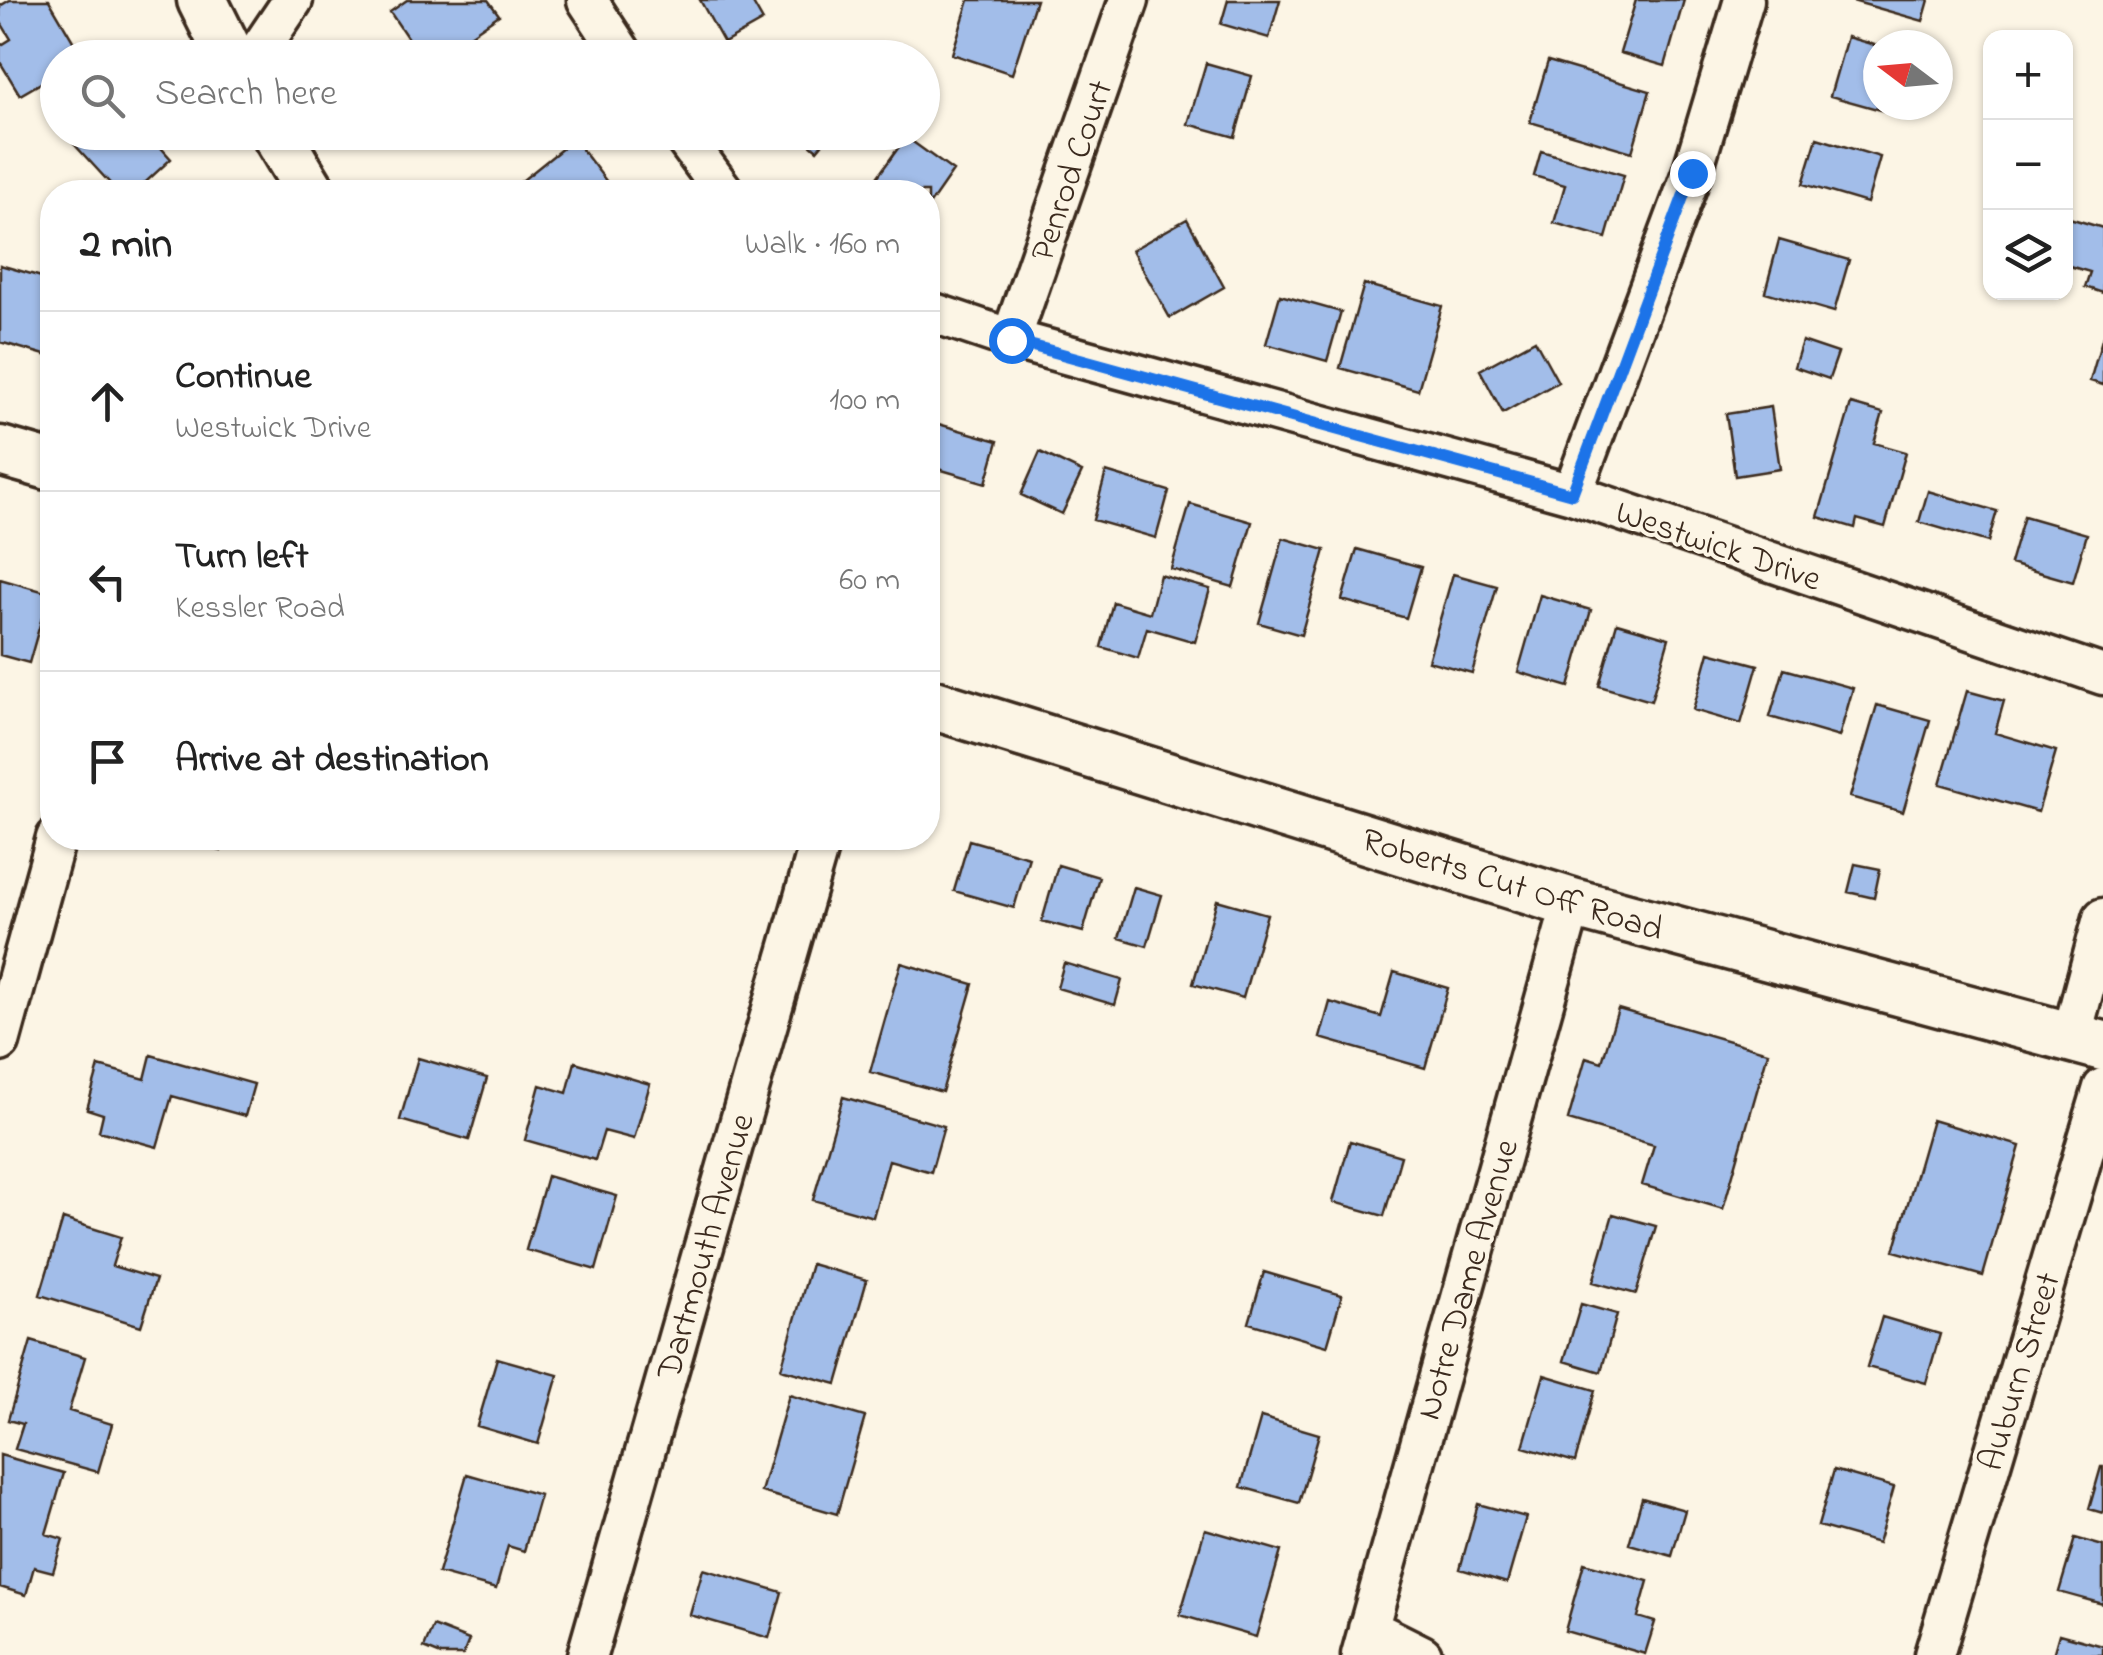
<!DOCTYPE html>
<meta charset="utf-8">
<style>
:root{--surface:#fff;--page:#f2f2f2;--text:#222;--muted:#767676;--line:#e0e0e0}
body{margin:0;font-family:"Indie Flower",sans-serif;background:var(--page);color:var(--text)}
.controls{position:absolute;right:30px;top:30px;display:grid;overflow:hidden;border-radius:20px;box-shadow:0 2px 8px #0004}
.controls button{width:90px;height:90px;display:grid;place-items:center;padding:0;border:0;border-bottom:2px solid var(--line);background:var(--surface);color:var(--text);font:50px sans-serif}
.compass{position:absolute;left:1863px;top:30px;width:90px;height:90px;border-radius:50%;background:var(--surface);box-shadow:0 2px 8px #0004;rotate:286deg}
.stop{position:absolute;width:30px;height:30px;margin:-22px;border:8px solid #1a73e8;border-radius:50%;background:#fff}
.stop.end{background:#1a73e8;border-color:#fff;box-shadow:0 2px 10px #0008}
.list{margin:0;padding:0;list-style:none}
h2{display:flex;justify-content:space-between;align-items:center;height:130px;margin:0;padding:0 40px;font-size:42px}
h2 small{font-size:32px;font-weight:400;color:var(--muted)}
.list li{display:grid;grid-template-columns:65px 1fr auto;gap:30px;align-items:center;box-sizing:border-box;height:180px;padding:0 40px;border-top:2px solid var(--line)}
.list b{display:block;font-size:38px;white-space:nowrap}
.list p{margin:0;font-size:32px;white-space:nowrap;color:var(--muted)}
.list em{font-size:32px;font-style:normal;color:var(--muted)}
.icon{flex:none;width:55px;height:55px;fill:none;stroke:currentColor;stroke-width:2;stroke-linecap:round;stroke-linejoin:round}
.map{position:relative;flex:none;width:2103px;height:1655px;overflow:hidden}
.search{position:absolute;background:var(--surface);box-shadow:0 2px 8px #0004;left:40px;top:40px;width:900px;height:110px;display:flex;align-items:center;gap:25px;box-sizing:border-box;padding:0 35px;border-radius:55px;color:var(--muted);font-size:38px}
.panel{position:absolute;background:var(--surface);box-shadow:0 2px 8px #0004;left:40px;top:180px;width:900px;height:670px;border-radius:40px}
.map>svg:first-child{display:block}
.building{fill:#a2bde9;stroke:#3b2a1e;stroke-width:2.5}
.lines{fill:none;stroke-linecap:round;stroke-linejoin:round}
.minor-casing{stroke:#3b2a1e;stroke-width:45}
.tertiary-casing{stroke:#3b2a1e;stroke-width:55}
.minor{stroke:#fcf5e5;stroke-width:38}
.tertiary{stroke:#fcf5e5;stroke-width:48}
.route{stroke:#1a73e8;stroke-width:12}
.labels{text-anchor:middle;stroke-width:8;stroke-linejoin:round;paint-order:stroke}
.street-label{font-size:35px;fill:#3b2a1e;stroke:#fcf5e5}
</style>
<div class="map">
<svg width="2103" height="1655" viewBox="0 0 2103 1655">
<rect width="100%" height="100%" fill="#fcf5e5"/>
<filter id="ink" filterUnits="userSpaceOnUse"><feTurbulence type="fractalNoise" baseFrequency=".01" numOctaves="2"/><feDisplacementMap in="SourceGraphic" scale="20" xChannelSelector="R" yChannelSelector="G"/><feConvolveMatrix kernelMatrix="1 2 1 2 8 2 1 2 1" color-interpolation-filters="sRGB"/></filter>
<g filter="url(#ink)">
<!-- building -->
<path class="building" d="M 10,0 L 49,0 L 83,58 L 58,58 L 58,73 L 20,95 L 0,62 L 0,46 L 11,39 L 0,21 L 0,6 Z
M 407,0 L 488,0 L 499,15 L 470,35 L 484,55 L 421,58 L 390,12 Z
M 700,0 L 751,0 L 763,21 L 724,43 Z
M 969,0 L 1036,0 L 1012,74 L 952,54 Z
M 1228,0 L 1280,0 L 1269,38 L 1221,24 Z
M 1636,0 L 1684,0 L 1665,66 L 1620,53 Z
M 1849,0 L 1929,0 L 1923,21 Z
M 1847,37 L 1878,46 L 1878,105 L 1910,105 L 1906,117 L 1830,96 Z
M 1548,61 L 1650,91 L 1632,152 L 1530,122 Z
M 1206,63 L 1252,76 L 1235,137 L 1188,124 Z
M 63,132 L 147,132 L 171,159 L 135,192 L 118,192 Z
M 515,132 L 537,132 L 519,141 Z
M 796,132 L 832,132 L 817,150 Z
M 906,137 L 953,171 L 928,207 L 928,192 L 872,192 L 868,190 Z
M 1817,138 L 1880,157 L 1867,203 L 1803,184 Z
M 574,139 L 610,186 L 602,192 L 508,192 Z
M 1541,151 L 1624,175 L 1606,238 L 1554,223 L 1565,185 L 1534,176 Z
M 2066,217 L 2103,228 L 2103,293 L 2085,287 L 2090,272 L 2066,265 Z
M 1187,219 L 1224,287 L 1170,318 L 1132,250 Z
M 1779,240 L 1849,260 L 1834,312 L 1765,292 Z
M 0,265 L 52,280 L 52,357 L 0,342 Z
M 1364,284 L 1442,306 L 1418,390 L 1340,368 Z
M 1280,295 L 1341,312 L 1327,361 L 1266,344 Z
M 2103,336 L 2103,385 L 2090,381 Z
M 1535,340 L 1558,382 L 1503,413 L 1480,370 Z
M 1802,341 L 1838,353 L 1829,379 L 1794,367 Z
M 1851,404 L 1883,413 L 1874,443 L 1906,452 L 1885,527 L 1857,519 L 1855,528 L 1818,517 Z
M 1771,407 L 1780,469 L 1735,476 L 1726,414 Z
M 935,423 L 998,441 L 986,483 L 928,466 L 928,449 Z
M 1040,452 L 1082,472 L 1062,514 L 1021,495 Z
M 1106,472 L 1169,491 L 1156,538 L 1093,520 Z
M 1928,491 L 1997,511 L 1988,542 L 1919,522 Z
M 1190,504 L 1252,522 L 1233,587 L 1171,569 Z
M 2024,516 L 2087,534 L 2073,582 L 2010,564 Z
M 1283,538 L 1325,550 L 1301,635 L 1259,623 Z
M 1357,549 L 1421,567 L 1406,618 L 1342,600 Z
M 1453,574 L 1497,586 L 1472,673 L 1428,661 Z
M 1160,575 L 1210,589 L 1195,642 L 1147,628 L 1138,658 L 1101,647 L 1113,602 L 1150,613 Z
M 0,579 L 49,593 L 29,663 L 0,655 Z
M 1540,595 L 1591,610 L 1569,687 L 1518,672 Z
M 1617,623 L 1669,638 L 1651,701 L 1599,686 Z
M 1709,652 L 1758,665 L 1741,724 L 1693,710 Z
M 1784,669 L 1853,688 L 1839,737 L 1770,717 Z
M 1967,691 L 2004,701 L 1995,733 L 2056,751 L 2038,812 L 1940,784 Z
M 1877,705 L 1930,720 L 1903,812 L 1850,797 Z
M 175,838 L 225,838 L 221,851 Z
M 969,840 L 1029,857 L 1014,908 L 954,891 Z
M 1855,864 L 1880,869 L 1874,898 L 1848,892 Z
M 1058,865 L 1099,877 L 1083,932 L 1042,921 Z
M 1134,887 L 1162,895 L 1147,946 L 1119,938 Z
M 1217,900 L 1267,914 L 1243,998 L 1193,984 Z
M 901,963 L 973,984 L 942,1092 L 870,1072 Z
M 1064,963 L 1122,980 L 1115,1005 L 1057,988 Z
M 1394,972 L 1448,988 L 1425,1068 L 1320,1038 L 1330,1002 L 1381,1017 Z
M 1618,1009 L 1768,1052 L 1723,1209 L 1642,1185 L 1654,1145 L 1568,1120 L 1586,1057 L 1602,1062 Z
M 151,1055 L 254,1084 L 245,1116 L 172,1096 L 157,1147 L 99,1131 L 103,1114 L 87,1109 L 99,1066 L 145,1079 Z
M 418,1058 L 487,1078 L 469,1140 L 400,1120 Z
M 575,1062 L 650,1084 L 634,1139 L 604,1131 L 595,1160 L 525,1140 L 540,1085 L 567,1093 Z
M 843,1097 L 944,1126 L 931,1172 L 889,1160 L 873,1217 L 813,1200 Z
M 1932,1120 L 2020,1146 L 1983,1276 L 1894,1251 Z
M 1350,1141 L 1401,1156 L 1384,1216 L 1333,1202 Z
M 547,1176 L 617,1196 L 596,1270 L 526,1250 Z
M 1613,1214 L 1656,1226 L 1636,1294 L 1593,1282 Z
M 63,1219 L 121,1237 L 112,1266 L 156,1279 L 141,1326 L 40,1295 Z
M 811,1264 L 867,1280 L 837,1384 L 781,1369 Z
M 1264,1272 L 1342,1295 L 1327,1346 L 1249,1323 Z
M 1581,1304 L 1617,1314 L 1601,1372 L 1564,1361 Z
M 1882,1317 L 1940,1334 L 1926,1383 L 1867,1367 Z
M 31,1341 L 85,1357 L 69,1411 L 112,1424 L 98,1472 L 15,1449 L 23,1424 L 8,1420 Z
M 497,1358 L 558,1375 L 538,1444 L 477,1426 Z
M 1544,1375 L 1595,1390 L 1575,1462 L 1523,1447 Z
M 789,1395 L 865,1417 L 837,1514 L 761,1492 Z
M 1261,1417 L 1319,1434 L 1299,1503 L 1241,1487 Z
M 0,1455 L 64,1473 L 46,1534 L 63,1539 L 53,1572 L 34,1567 L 26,1595 L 0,1587 Z
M 2101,1467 L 2103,1467 L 2103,1513 L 2089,1509 Z
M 1834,1470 L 1894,1487 L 1878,1543 L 1818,1526 Z
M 467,1474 L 540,1495 L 524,1551 L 508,1546 L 496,1589 L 438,1573 Z
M 1642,1498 L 1685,1510 L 1672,1556 L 1629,1544 Z
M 1478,1504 L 1526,1517 L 1507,1583 L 1460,1569 Z
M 1205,1529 L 1281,1551 L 1256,1637 L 1180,1615 Z
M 2075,1538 L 2103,1546 L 2103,1604 L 2059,1592 Z
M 1584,1563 L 1648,1581 L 1638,1617 L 1655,1622 L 1645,1654 L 1565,1631 Z
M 703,1569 L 782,1592 L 769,1638 L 690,1615 Z
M 433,1626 L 469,1640 L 463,1655 L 441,1655 L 424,1648 Z
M 2059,1634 L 2103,1646 L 2103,1655 L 2053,1655 Z"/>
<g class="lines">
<defs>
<path id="minor" d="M 587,0 L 625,58
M 254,58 L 293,0
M 680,132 L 724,192
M 928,311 L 1011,339 L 1572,494 L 2103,675
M 1011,339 L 1129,0
M 1572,494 L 1692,173 L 1744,0
M 2071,1038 L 2103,918
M 0,1042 L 56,838
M 1368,1628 L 1422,1655
M 587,1655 L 821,838
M 1361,1655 L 1572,903
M 1934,1655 L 2103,1088"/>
<path id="tertiary" d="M 202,0 L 231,58
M 275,132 L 311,192
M 0,451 L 52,466
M 928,703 L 1572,903 L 2103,1046"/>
</defs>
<!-- minor casing -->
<use href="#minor" class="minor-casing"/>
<!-- tertiary casing -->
<use href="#tertiary" class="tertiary-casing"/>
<!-- minor -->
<use href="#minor" class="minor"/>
<!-- tertiary -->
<use href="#tertiary" class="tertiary"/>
</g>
</g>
<g class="lines" filter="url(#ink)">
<!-- route -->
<path class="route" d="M 1011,340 L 1572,494 L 1692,173"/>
</g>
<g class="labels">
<!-- street labels -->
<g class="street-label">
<text transform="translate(1070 170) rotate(-71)" y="12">Penrod Court</text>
<text transform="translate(1719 544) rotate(19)" y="12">Westwick Drive</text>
<text transform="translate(1513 883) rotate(17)" y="12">Roberts Cut Off Road</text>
<text transform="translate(704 1246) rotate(-74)" y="12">Dartmouth Avenue</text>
<text transform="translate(1466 1279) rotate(-74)" y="12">Notre Dame Avenue</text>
<text transform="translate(2018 1371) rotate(-73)" y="12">Auburn Street</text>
</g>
</g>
</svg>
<div class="controls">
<button>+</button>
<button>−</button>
<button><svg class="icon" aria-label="layers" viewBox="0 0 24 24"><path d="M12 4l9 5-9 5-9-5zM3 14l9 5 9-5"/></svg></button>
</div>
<svg class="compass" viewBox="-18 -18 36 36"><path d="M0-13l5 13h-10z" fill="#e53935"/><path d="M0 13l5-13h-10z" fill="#767676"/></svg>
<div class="stop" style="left:1011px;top:340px"></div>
<div class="stop end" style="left:1692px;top:173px"></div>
<div class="search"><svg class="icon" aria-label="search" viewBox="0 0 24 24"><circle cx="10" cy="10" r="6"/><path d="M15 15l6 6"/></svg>Search here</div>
<section class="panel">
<h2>2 min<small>Walk · 160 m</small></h2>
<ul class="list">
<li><svg class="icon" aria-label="ahead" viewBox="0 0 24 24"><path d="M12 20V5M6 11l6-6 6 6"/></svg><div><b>Continue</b><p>Westwick Drive</p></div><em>100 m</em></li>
<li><svg class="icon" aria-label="left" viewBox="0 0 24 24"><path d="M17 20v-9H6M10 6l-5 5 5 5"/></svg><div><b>Turn left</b><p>Kessler Road</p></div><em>60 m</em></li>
<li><svg class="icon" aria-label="arrive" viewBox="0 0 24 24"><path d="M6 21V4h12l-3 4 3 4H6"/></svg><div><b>Arrive at destination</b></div></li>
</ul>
</section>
</div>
